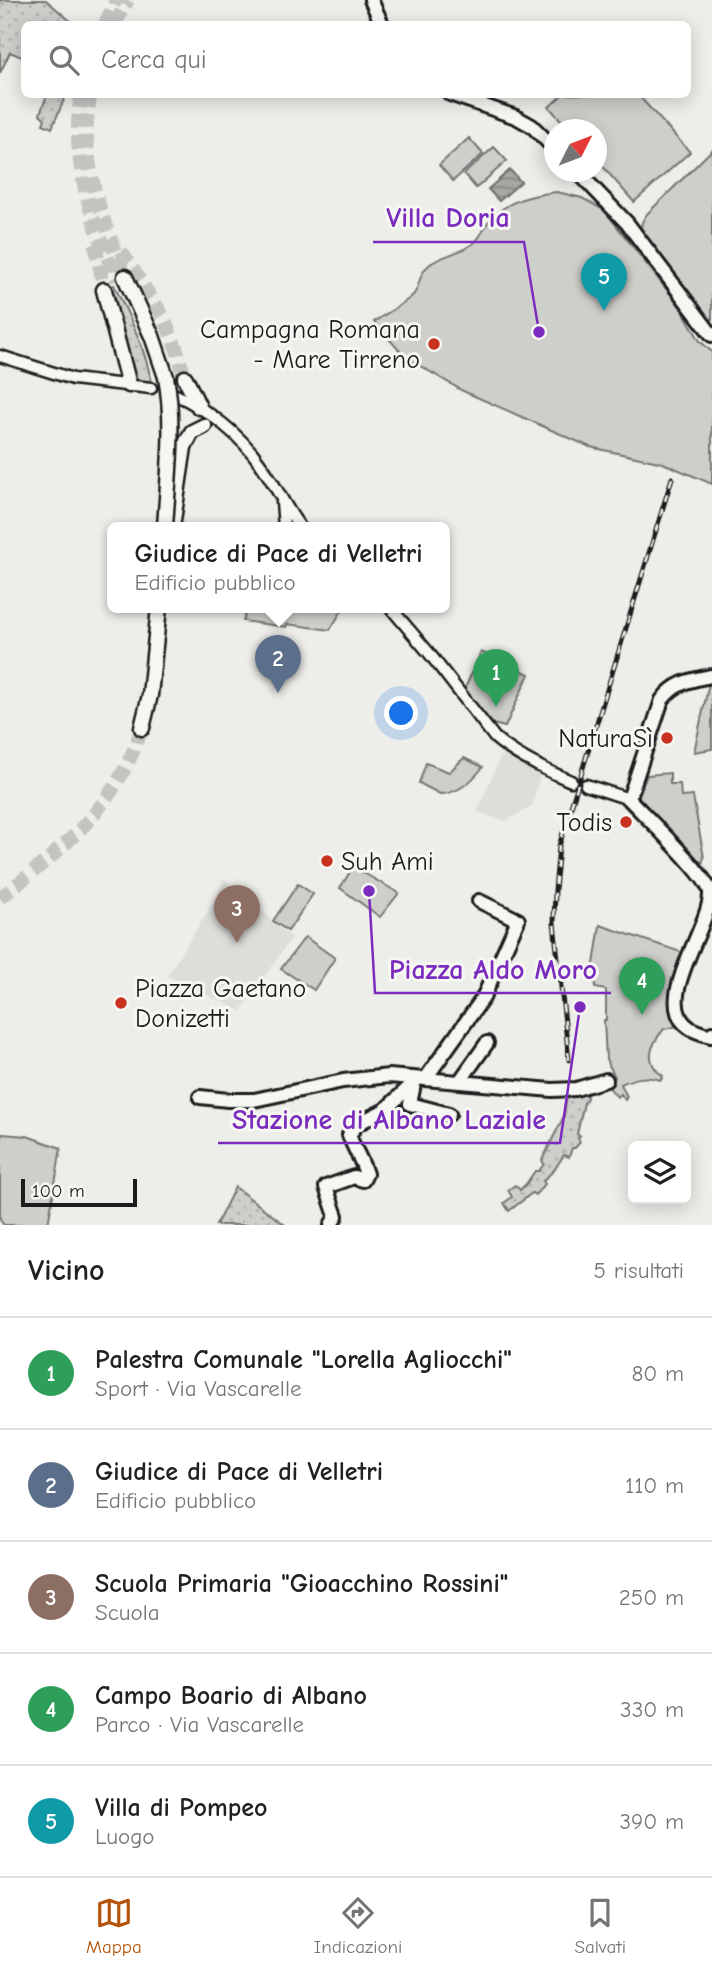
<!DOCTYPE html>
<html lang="it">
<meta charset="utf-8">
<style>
:root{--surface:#fff;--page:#f6f6f6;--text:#202124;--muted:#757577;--line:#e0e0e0;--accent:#b45309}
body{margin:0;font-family:"Comic Neue",sans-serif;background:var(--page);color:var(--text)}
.controls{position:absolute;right:21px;bottom:21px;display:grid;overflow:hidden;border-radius:10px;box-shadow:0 4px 18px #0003}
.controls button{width:63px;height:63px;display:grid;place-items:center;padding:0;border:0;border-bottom:2px solid var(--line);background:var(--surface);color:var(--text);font:35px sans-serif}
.compass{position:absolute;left:544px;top:119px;width:63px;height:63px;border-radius:50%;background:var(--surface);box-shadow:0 4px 18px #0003;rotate:48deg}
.scale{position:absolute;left:21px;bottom:18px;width:116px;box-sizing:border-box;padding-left:7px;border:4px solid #1c1c1c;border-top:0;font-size:19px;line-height:24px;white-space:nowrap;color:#1c1c1c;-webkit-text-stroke:5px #f6f6f2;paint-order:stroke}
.you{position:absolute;left:402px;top:714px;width:24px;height:24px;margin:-18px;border:5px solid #fff;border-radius:50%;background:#1a73e8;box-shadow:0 0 0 10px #1a73e833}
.badge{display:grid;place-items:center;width:46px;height:46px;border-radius:50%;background:var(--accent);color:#fff;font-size:23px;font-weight:700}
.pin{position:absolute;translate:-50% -58px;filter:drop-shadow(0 2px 4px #0008)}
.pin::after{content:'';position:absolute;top:37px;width:24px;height:21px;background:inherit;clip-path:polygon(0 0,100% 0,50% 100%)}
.popup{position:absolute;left:107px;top:522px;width:343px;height:91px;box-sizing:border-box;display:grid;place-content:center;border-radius:10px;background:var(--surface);filter:drop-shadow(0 2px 5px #0005);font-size:23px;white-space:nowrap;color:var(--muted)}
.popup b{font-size:26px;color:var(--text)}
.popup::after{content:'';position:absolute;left:50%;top:100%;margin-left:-14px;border:14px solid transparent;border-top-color:var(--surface)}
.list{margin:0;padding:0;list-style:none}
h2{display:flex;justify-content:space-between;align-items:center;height:91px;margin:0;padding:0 28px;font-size:30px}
h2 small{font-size:23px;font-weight:400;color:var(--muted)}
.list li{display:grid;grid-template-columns:46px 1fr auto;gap:21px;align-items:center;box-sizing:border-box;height:112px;padding:0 28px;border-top:2px solid var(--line)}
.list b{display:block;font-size:26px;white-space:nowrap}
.list p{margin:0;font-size:23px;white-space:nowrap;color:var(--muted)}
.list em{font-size:23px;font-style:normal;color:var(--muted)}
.icon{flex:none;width:38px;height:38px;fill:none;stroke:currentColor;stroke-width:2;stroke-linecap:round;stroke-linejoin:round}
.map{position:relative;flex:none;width:712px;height:1225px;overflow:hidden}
.search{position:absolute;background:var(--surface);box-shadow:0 4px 18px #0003;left:21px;right:21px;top:21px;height:77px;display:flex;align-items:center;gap:18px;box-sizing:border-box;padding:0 24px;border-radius:10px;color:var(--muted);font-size:26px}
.sheet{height:651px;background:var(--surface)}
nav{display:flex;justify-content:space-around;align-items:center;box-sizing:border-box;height:98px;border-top:2px solid var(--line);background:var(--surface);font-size:19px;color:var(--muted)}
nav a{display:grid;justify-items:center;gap:4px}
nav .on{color:var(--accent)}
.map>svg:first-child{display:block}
.built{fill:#ddddda}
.grass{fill:url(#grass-dots);stroke:#757574;stroke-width:2}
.green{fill:#cececb;stroke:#757574;stroke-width:2}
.water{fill:url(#water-rules);stroke:#6f6f6d;stroke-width:2}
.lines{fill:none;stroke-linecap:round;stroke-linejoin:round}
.highway-tunnel{stroke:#c3c3c0;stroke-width:14;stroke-dasharray:14 7;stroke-linecap:butt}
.minor-casing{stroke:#1c1c1c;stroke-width:15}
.major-casing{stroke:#1c1c1c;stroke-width:18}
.highway-casing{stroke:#1c1c1c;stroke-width:19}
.minor{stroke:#f6f6f2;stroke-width:10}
.major{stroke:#f6f6f2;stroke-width:12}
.highway{stroke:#f6f6f2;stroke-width:14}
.rail-casing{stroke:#1c1c1c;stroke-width:5}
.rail{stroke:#f6f6f2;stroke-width:2.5;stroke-dasharray:8;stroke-linecap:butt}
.highway-bridge-casing{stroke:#1c1c1c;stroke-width:19;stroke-linecap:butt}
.highway-bridge{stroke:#f6f6f2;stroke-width:14}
.poi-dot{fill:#c8321e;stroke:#f6f6f2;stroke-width:2.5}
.labels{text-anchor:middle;stroke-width:6;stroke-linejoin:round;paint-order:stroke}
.poi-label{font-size:26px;fill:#1c1c1c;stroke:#f6f6f2;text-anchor:end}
.leader{fill:none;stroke:#7b2cbf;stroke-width:2.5}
.callout-dot{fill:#7b2cbf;stroke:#f6f6f2;stroke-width:2.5}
.callout-label{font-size:28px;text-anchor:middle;font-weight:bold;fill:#7b2cbf;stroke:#f6f6f2;stroke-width:6;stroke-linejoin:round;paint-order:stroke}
</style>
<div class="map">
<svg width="712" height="1225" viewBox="0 0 712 1225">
<defs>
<pattern id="grass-dots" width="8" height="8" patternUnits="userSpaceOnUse" patternTransform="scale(1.75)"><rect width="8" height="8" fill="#cececb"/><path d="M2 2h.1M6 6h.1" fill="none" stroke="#b0b0ae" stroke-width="1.8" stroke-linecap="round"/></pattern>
<pattern id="water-rules" width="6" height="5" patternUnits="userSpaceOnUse" patternTransform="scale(1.75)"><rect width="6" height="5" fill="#a6a6a3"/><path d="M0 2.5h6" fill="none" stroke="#868684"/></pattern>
</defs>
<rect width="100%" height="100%" fill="#edede9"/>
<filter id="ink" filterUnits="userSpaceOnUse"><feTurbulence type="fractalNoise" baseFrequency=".0143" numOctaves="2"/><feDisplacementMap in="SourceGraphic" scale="14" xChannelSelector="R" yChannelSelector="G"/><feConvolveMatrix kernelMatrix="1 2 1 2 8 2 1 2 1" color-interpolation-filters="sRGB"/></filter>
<g filter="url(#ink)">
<!-- built -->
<path class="built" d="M 506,752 L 542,770 L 532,806 L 506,821 L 479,813 L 478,810 L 500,757 Z
M 224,878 L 251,904 L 268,915 L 271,922 L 292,937 L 241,1011 L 167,976 L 215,900 Z"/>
<!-- grass -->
<path class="grass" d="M 0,0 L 46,0 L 74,24 L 24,24 L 24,58 L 10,52 L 0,73 Z
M 47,95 L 66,95 L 52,128 L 43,124 L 45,119 L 40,114 Z
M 114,285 C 130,318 146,349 152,386 L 137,382 L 129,372 L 109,287 Z
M 586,1092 L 587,1098 L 584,1103 L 577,1134 L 580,1136 L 578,1138 L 580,1142 L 575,1148 L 572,1148 L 569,1157 L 564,1155 L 554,1170 L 543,1181 L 545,1184 L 535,1195 L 532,1193 L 509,1211 L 504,1203 L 512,1197 L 508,1190 L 515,1185 L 520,1190 L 526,1184 L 535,1171 L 539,1171 L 544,1164 L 542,1160 L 564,1116 L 567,1095 L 575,1095 Z
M 235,1187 L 285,1225 L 216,1225 Z"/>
<!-- green -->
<path class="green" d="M 563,94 L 638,95 L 690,152 L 634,202 L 597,160 L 596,130 L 569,129 L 549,107 Z
M 469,138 L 483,154 L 453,181 L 439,165 Z
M 494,147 L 507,161 L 476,188 L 464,174 Z
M 712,150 L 712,325 L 642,235 C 640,226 641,222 647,214 Z
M 557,192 L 582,198 L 604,210 L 681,308 L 700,341 L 712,352 L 712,484 L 663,463 L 590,447 L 463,391 L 405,357 L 374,322 C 382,316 410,300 414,294 C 421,284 418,274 429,265 C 443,254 465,253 477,240 C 482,234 484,227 489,221 C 506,200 532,195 557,192 Z
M 248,607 L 344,607 L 330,630 L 287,624 L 286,627 L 243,621 Z
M 481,652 L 529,674 L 505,727 L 493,724 L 464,690 Z
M 709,683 L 712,683 L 712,749 L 694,752 Z
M 464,758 L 483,767 C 473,780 458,794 440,794 L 419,783 L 426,763 L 449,772 Z
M 670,773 L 670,784 L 680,784 L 681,797 L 693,796 L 704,858 L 702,863 L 696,860 L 638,798 L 647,775 Z
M 353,867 L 399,893 L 380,917 L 340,888 Z
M 298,884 L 313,894 L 288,931 L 273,921 Z
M 600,925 L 684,953 C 681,960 677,967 676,975 C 675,992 684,1013 674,1027 L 664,1029 C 651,1044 643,1062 663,1076 L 661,1080 C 646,1075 634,1078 621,1084 L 627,1097 L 625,1100 L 621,1094 L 617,1097 L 606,1084 L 615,1077 L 606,1059 L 604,1020 L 606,1020 L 606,990 L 595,988 L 594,964 Z
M 305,937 L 335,958 L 314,990 L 281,969 Z
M 2,1134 L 27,1136 L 61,1148 L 48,1225 L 4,1225 L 0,1220 L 0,1141 Z"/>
<!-- water -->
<path class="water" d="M 510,170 L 521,182 L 499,201 L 488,189 Z"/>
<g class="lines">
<!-- highway-tunnel -->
<path class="highway-tunnel" d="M 105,24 L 116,0
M 115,24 L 128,0
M 81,94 C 70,160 91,221 117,280
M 91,94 C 77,154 101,215 122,269
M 95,244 L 104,290
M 121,251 L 163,316 L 177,350 L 185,378
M 0,898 C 64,847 115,809 142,728"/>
<defs>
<path id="minor" d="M 0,356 L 73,379 L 151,388
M 174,394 C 208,409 241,435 262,466 C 276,486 285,507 300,527
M 282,502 L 284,527
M 390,607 L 429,653 L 495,738 C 516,756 545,770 571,781
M 586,785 L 629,799"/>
<path id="major" d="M 371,0 L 382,24
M 450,94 L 516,117 L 532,126 L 554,148
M 578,172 L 627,223 L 712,335
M 712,676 C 691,680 675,682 662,700 L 629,799 C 644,815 707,875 710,892 C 712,926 650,1003 690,1028 C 696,1032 704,1034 711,1036 L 712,1033
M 426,1078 L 483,998 L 518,920 L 479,901
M 460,1081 L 487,1043
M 414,1084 L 410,1104 L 449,1114
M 200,1097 L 228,1100 L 254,1100 L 343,1081 L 389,1076 L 552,1090 L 576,1089 L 606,1080
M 331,1225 L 336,1216 L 326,1187 L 354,1177 L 363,1180 L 366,1174 C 362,1160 354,1149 349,1135 L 357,1124 L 385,1110 L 409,1087"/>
<path id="highway" d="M 125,277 L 152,336 L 166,377
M 104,290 L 129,385
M 185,378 L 199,407
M 172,527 L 184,447 L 192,432 L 204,426
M 142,728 L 150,695 L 159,607"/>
</defs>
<!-- minor casing -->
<use href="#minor" class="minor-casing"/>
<!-- major casing -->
<use href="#major" class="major-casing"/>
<!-- highway casing -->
<use href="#highway" class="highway-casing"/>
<!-- minor -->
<use href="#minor" class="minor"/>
<!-- major -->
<use href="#major" class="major"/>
<!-- highway -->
<use href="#highway" class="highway"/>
<defs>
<path id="rail" d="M 569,1060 L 554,923 L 555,890 L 559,846 L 672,478"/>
</defs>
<!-- rail casing -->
<use href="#rail" class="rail-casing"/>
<!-- rail -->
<use href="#rail" class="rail"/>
<defs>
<path id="highway-bridge" d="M 165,527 C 168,477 175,426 166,377"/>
</defs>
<!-- highway-bridge casing -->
<use href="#highway-bridge" class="highway-bridge-casing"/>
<!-- highway-bridge -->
<use href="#highway-bridge" class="highway-bridge"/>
</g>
</g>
<!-- markers -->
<g class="poi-dot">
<circle cx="434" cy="344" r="7"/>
<circle cx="667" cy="738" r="7"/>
<circle cx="626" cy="822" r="7"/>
<circle cx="327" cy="861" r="7"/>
<circle cx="121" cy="1003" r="7"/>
</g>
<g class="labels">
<!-- poi labels -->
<g class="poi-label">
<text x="420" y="338">Campagna Romana<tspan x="420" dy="30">- Mare Tirreno</tspan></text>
<text x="653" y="747">NaturaSì</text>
<text x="612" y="831">Todis</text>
<text x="341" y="870" text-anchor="start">Suh Ami</text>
<text x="135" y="997" text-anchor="start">Piazza Gaetano<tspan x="135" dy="30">Donizetti</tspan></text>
</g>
</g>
<!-- callouts -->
<path class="leader" d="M539 332L524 242H373M369 891L375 993H611M580 1007L560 1143H218"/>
<g class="callout-dot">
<circle cx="539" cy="332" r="7"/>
<circle cx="369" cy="891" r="7"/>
<circle cx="580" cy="1007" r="7"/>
</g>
<g class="callout-label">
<text x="448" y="227">Villa Doria</text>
<text x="493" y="979">Piazza Aldo Moro</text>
<text x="389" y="1129">Stazione di Albano Laziale</text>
</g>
</svg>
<div class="controls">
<button><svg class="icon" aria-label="layers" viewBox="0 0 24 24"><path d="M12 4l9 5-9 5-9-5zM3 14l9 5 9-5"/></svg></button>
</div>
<svg class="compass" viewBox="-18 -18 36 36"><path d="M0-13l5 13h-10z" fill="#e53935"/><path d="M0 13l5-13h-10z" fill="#757577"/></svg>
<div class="scale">100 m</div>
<div class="you"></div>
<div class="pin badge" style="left:496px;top:707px;background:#2e9e5b">1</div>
<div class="pin badge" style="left:278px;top:693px;background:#5c6f8a">2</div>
<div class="popup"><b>Giudice di Pace di Velletri</b>Edificio pubblico</div>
<div class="pin badge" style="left:237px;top:943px;background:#8d6e63">3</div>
<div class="pin badge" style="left:642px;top:1015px;background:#2e9e5b">4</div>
<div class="pin badge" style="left:604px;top:311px;background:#0f9aa8">5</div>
<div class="search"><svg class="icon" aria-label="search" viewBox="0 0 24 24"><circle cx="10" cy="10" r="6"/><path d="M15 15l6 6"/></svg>Cerca qui</div>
</div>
<section class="sheet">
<h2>Vicino<small>5 risultati</small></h2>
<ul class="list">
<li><span class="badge" style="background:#2e9e5b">1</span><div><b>Palestra Comunale &quot;Lorella Agliocchi&quot;</b><p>Sport · Via Vascarelle</p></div><em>80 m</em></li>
<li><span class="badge" style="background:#5c6f8a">2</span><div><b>Giudice di Pace di Velletri</b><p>Edificio pubblico</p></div><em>110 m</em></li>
<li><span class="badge" style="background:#8d6e63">3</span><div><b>Scuola Primaria &quot;Gioacchino Rossini&quot;</b><p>Scuola</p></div><em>250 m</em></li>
<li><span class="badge" style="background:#2e9e5b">4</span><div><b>Campo Boario di Albano</b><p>Parco · Via Vascarelle</p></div><em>330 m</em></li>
<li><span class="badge" style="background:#0f9aa8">5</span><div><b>Villa di Pompeo</b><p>Luogo</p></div><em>390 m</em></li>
</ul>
</section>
<nav>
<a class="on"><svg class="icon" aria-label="map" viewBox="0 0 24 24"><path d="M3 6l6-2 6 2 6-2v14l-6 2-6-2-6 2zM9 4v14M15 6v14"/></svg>Mappa</a>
<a><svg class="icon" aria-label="directions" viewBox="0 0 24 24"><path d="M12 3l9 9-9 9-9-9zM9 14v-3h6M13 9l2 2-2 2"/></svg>Indicazioni</a>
<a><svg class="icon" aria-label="saved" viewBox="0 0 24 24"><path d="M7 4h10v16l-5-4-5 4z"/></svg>Salvati</a>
</nav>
